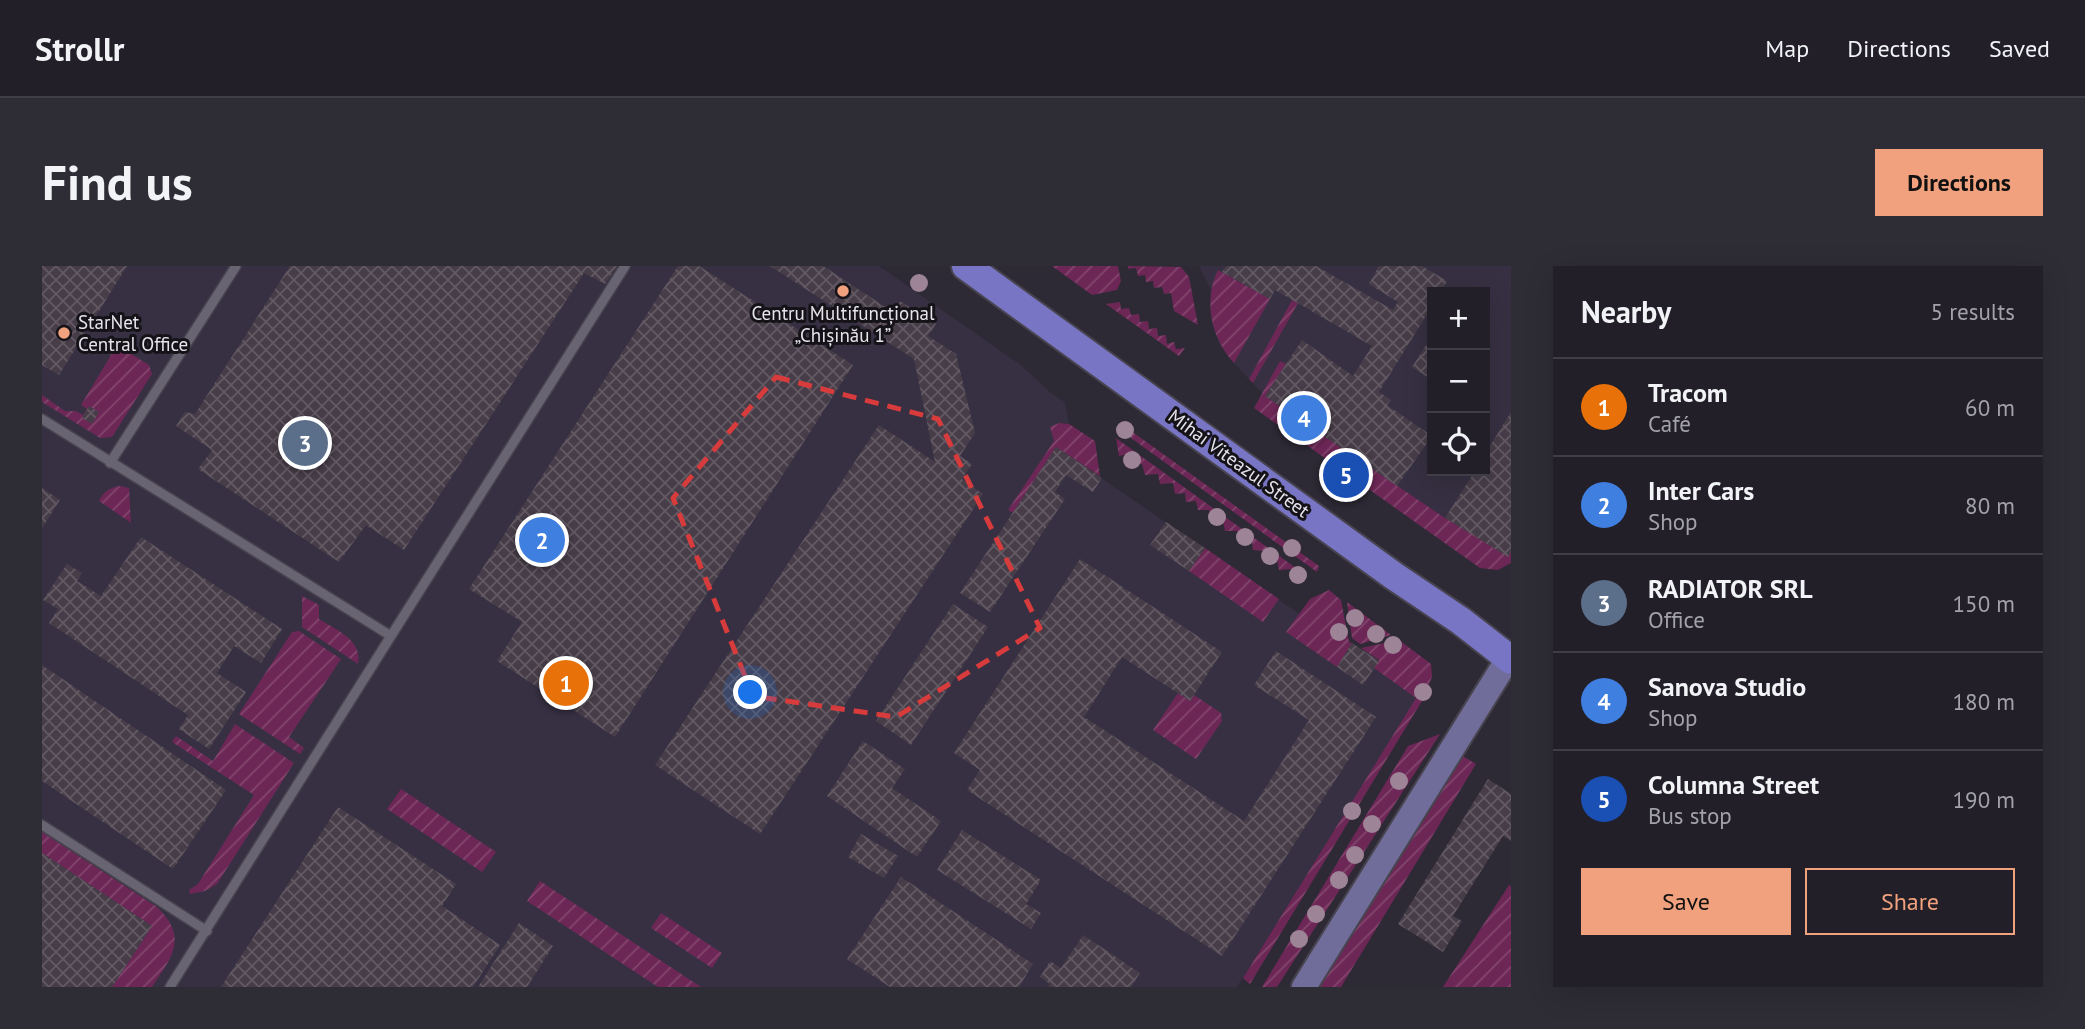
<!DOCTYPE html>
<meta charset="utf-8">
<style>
:root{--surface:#221f28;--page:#2e2c34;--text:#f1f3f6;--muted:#a2a2a8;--line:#3f3d45;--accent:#f1a17d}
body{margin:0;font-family:"PT Sans",sans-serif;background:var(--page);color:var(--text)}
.controls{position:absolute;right:21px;top:21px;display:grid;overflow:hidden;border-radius:0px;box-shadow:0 7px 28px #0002}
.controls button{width:63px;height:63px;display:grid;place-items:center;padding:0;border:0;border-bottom:2px solid var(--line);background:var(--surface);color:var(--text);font:35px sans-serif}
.you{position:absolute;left:709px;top:427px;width:24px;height:24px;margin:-18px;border:5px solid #fff;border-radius:50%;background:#1a73e8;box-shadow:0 0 0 10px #1a73e833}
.badge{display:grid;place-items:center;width:46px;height:46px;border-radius:50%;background:var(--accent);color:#fff;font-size:23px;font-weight:700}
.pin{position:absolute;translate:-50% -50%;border:4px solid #fff;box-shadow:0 2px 7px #0006}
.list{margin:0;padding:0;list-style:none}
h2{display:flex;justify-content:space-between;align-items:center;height:91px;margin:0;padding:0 28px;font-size:30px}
h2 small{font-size:23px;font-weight:400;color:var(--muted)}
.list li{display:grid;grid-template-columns:46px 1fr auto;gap:21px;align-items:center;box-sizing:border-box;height:98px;padding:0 28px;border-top:2px solid var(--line)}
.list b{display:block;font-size:26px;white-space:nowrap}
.list p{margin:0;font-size:23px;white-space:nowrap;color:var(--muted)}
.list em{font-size:23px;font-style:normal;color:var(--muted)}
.actions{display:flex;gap:14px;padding:21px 28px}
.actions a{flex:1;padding:16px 0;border:2px solid var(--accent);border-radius:0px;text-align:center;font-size:24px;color:var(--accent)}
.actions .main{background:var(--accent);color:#111}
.icon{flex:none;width:38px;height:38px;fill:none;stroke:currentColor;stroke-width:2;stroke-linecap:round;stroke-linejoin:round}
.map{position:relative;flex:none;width:1469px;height:721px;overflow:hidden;border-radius:0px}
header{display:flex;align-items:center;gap:42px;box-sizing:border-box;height:98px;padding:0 35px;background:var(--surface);border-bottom:2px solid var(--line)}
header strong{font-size:33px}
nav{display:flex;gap:38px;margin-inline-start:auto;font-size:24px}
.intro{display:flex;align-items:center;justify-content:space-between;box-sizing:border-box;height:168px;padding:0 42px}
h1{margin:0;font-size:49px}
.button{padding:18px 32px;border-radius:0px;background:var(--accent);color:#111;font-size:24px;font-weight:700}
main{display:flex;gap:42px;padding:0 42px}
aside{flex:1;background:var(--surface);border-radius:0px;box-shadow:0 7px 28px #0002}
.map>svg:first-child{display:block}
.built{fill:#363042;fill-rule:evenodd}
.garden{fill:url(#garden-furrows)}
.building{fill:url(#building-cross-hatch)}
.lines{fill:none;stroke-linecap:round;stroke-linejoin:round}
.service-casing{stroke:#48444f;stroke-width:12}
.secondary-casing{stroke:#48444f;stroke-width:28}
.primary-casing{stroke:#48444f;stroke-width:32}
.service{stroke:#686472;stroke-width:9}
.secondary{stroke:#706d9b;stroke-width:24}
.primary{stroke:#7775c4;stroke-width:28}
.tree{fill:#9e8497}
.marked{fill:none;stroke:#d83b3c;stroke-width:5;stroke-dasharray:14 9;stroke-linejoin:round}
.poi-dot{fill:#f1a17d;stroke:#151318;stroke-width:2.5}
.labels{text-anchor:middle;stroke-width:6;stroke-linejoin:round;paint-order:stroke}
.poi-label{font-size:19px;fill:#e6e4ec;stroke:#151318}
.street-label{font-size:19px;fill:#e6e4ec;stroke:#151318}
</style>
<header>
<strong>Strollr</strong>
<nav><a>Map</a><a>Directions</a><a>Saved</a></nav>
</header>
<div class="intro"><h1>Find us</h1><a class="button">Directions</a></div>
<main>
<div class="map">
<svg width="1469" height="721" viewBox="0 0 1469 721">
<defs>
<pattern id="garden-furrows" width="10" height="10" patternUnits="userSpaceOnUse" patternTransform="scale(1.75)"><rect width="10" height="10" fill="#6d2756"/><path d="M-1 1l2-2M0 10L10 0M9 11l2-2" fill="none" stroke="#82466e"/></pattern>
<pattern id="building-cross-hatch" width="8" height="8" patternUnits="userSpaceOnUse" patternTransform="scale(1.75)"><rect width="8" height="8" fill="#473d48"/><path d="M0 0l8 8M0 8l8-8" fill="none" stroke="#625963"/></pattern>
</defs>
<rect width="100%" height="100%" fill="#2d2935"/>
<!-- built -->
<path class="built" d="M 0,0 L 837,0 L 979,99 L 1010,128 L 1023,136 L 1027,158 L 1017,157 L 1012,175 L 967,244 L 1014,181 L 1307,382 L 1310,377 L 1337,395 L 1333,402 L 1375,432 L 1195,721 L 0,721 Z
M 1157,0 L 1469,0 L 1469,286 L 1403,252 L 1223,130 L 1189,94 L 1178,79 L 1170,58 L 1168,40 L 1169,24 ZM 1390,26 L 1443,26 L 1443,205 L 1390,205 Z"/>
<!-- garden -->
<path class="garden" d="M 1010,0 L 1076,0 L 1079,15 L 1075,24 L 1050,29 Z
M 1086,0 L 1139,1 L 1147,11 L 1156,59 L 1132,45 L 1129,27 L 1122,28 L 1120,21 L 1112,22 L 1111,15 L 1104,16 L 1103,9 L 1096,10 L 1094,2 L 1086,3 Z
M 1176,4 L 1228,33 L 1192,97 C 1169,72 1161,35 1176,4 Z
M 1250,34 L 1256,37 L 1211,117 L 1207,113 Z
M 1078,36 L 1079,43 L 1087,42 L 1089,49 L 1097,48 L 1098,56 L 1106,55 L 1107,63 L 1115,62 L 1116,70 L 1124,69 L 1125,78 L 1132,76 L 1134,83 L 1143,82 L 1137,90 L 1064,38 Z
M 75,79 L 107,99 L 110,108 L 70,171 L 58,172 L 0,136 L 0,129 L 23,145 L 34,145 L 41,149 L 45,143 L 39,139 Z
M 1238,95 L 1244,98 L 1223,130 L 1403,252 L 1469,286 L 1469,297 L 1456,304 L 1438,302 L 1212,142 Z
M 1017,157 L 1027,158 L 1053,175 L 1058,210 L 1014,181 L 971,247 L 966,244 L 1012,175 L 1008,161 Z
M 1078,157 L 1277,300 L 1275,306 L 1075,162 Z
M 1074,172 L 1265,310 L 1261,315 L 1251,312 L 1249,303 L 1237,304 L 1235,294 L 1223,294 L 1222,285 L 1211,284 L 1210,275 L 1197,275 L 1195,265 L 1183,265 L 1181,255 L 1169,254 L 1167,244 L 1156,244 L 1154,235 L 1144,236 L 1143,227 L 1133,228 L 1131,217 L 1118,218 L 1116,208 L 1103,209 L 1100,198 L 1088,199 L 1086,188 L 1077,190 Z
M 78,220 L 87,222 L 89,257 L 57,235 C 62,225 67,222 78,220 Z
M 1163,282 L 1237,333 L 1221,356 L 1147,305 Z
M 1287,324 L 1299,334 L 1307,376 L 1310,377 L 1295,401 L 1244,366 L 1268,333 Z
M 260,330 L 277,339 L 277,353 C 294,364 321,374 316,398 L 260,361 Z
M 1305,336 L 1349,369 L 1318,378 L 1310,372 Z
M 257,365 L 299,393 L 247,471 L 262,482 L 258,488 L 197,448 L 250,366 Z
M 1357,374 L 1389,398 L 1390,411 L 1380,435 L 1208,718 L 1201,712 L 1374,432 L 1332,402 L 1337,394 L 1319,382 Z
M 1136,427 L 1148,435 L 1152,429 L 1179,447 L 1180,455 L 1154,493 L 1111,464 Z
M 193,458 L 252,497 L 175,618 L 163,625 L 148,628 L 147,624 L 156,618 L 212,529 L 130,476 L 134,470 L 171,495 Z
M 1398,468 L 1235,721 L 1220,721 L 1366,480 Z
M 1419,489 L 1434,498 L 1299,721 L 1273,721 Z
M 359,523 L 454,586 L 440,606 L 345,543 Z
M 0,566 L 115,641 C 147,672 130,691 110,721 L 70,721 L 110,660 L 0,587 Z
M 498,615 L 659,721 L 616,721 L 485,635 Z
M 1467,619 L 1469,620 L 1469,721 L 1401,721 Z
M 619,647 L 680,687 L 670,702 L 609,662 Z"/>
<!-- building -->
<path class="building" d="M 0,0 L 85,0 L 17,109 L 0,99 Z
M 248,0 L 575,0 L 563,18 L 542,7 L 362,284 L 324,259 L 297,296 L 156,203 L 170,184 L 134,160 L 143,146 L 153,148 Z
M 636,0 L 657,0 L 811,99 L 573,471 L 455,395 L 480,356 L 427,323 Z
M 728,0 L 781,0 L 851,46 L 858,35 L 894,58 L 886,70 L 914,88 L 933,167 L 918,190 L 930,198 L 920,213 L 941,228 L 718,568 L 613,499 L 837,159 L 893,196 L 872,93 Z
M 1184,0 L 1274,0 L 1351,44 L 1356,36 L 1327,18 L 1337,0 L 1380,0 L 1405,15 L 1399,26 L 1390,26 L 1390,40 L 1337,126 L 1349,134 L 1345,139 L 1390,170 L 1355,220 L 1223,130 L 1260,74 L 1311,110 L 1330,80 L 1233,24 L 1228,33 L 1180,6 Z
M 1384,79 L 1390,83 L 1390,114 L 1370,101 Z
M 47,140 L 57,146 L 50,158 L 40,152 Z
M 1469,146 L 1469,286 L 1466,291 L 1403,252 L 1433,205 L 1443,205 L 1443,188 Z
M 1014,181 L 1060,212 L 1051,226 L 1024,209 L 1013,226 L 1023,233 L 948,346 L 918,327 Z
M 0,222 L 18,234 L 0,262 Z
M 1124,256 L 1163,282 L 1147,305 L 1108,279 Z
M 99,271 L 240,363 L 219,397 L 192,380 L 175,407 L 204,426 L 167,483 L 137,463 L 146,449 L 7,357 L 16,343 L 1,334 L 25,298 L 40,307 L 35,315 L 59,330 Z
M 1038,293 L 1180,386 L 1148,435 L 1080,391 L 1042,451 L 1202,555 L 1267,454 L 1212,419 L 1234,385 L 1334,451 L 1180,690 L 925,524 L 938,504 L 912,487 Z
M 911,338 L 946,361 L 869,479 L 834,455 Z
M 1310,377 L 1337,395 L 1321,419 L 1295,401 Z
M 0,399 L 184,524 L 131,603 L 0,515 Z
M 821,475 L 863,503 L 850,522 L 899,555 L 875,591 L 785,530 Z
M 1446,513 L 1469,528 L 1469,575 L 1461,570 L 1411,650 L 1420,655 L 1401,686 L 1356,658 Z
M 296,541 L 414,618 L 400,640 L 458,679 L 431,721 L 179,721 Z
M 920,564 L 999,614 L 984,638 L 999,647 L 989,663 L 895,604 Z
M 819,568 L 856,590 L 842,612 L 806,591 Z
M 0,587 L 110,660 L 70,721 L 0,721 Z
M 859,611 L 991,698 L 977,721 L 848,721 L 805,693 Z
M 477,657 L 511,680 L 485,721 L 436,721 Z
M 1041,669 L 1098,707 L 1089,721 L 1006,721 L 1008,718 L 998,711 L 1008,695 L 1019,702 Z"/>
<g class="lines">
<defs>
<path id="service" d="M 0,153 L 349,370 L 128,721
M 68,197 L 194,0
M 349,370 L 583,0
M 0,559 L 165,665"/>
<path id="secondary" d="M 1262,721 L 1469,388"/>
<path id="primary" d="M 924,0 L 1352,310 L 1419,355 L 1469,394"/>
</defs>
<!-- service casing -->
<use href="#service" class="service-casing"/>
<!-- secondary casing -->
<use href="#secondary" class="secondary-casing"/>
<!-- primary casing -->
<use href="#primary" class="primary-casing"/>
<!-- service -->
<use href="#service" class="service"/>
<!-- secondary -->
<use href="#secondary" class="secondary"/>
<!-- primary -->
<use href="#primary" class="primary"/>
</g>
<!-- trees -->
<g class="tree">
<circle cx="877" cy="17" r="9"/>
<circle cx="1083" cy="164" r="9"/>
<circle cx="1090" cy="194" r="9"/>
<circle cx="1175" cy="251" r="9"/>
<circle cx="1203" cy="271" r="9"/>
<circle cx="1250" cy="282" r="9"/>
<circle cx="1228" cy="290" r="9"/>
<circle cx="1256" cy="309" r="9"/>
<circle cx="1313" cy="352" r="9"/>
<circle cx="1297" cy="366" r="9"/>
<circle cx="1334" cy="368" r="9"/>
<circle cx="1351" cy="379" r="9"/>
<circle cx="1381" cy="426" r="9"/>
<circle cx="1357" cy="515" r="9"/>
<circle cx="1310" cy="545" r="9"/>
<circle cx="1330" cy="558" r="9"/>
<circle cx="1313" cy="589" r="9"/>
<circle cx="1297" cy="614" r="9"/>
<circle cx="1274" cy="648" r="9"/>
<circle cx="1257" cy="673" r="9"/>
</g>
<!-- marked area -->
<path class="marked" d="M 734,111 L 896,153 L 998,362 L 854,451 L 711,430 L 631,232 Z"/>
<!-- markers -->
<g class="poi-dot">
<circle cx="801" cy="25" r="7"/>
<circle cx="22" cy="67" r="7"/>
</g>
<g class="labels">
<!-- poi labels -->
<g class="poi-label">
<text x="801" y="54">Centru Multifuncțional<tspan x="801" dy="22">„Chișinău 1”</tspan></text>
<text x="36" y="63" text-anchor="start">StarNet<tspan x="36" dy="22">Central Office</tspan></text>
</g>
<!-- street labels -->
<g class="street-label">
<text transform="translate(1197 197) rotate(36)" y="7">Mihai Viteazul Street</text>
</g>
</g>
</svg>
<div class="controls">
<button>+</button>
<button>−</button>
<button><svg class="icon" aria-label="locate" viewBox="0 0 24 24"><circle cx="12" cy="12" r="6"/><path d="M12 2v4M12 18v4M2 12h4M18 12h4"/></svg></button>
</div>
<div class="you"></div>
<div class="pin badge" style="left:524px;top:417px;background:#e8710a">1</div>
<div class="pin badge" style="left:500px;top:274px;background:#3f7fe0">2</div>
<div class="pin badge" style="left:263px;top:177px;background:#5c6f8a">3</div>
<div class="pin badge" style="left:1262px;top:152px;background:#3f7fe0">4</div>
<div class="pin badge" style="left:1304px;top:209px;background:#1a4fb4">5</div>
</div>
<aside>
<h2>Nearby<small>5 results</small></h2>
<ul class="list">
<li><span class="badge" style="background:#e8710a">1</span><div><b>Tracom</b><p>Café</p></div><em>60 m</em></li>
<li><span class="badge" style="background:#3f7fe0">2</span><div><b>Inter Cars</b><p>Shop</p></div><em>80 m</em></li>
<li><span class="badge" style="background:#5c6f8a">3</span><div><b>RADIATOR SRL</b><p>Office</p></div><em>150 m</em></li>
<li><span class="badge" style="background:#3f7fe0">4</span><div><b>Sanova Studio</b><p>Shop</p></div><em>180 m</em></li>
<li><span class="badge" style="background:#1a4fb4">5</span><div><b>Columna Street</b><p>Bus stop</p></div><em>190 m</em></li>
</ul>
<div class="actions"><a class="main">Save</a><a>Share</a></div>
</aside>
</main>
